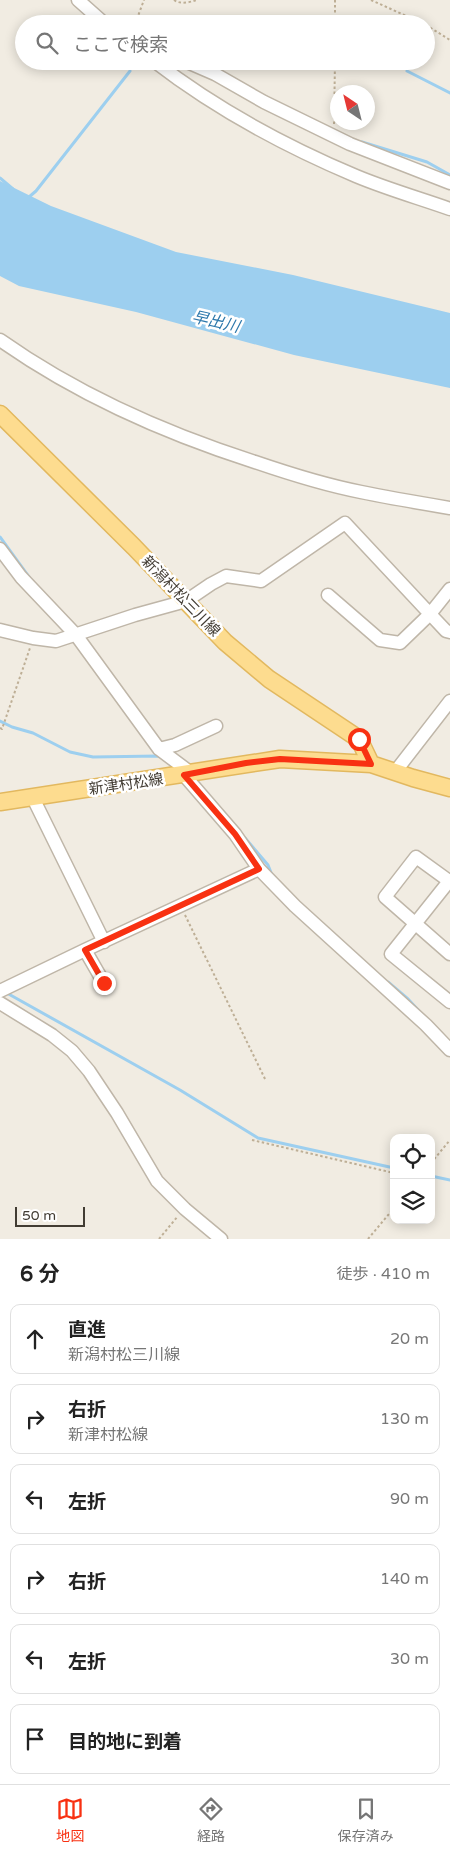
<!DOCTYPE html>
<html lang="ja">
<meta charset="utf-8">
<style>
:root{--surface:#fff;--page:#f2f2f2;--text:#222;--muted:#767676;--line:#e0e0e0;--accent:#f83112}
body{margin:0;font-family:"Varela Round","Noto Sans JP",sans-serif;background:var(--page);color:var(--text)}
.controls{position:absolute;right:15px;bottom:15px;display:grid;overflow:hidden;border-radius:10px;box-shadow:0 2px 12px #0003}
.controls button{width:45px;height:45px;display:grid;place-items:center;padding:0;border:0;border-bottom:1px solid var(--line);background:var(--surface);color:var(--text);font:25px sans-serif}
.compass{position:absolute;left:330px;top:85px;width:45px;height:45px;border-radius:50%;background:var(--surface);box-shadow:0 2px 12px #0003;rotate:325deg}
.scale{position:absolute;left:15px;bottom:12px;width:70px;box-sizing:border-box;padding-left:5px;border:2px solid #423c33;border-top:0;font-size:14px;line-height:18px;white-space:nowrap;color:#423c33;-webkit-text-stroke:4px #fff;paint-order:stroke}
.stop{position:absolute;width:15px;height:15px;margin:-11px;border:4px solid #f83112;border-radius:50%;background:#fff}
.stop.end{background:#f83112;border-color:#fff;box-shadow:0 1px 5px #0008}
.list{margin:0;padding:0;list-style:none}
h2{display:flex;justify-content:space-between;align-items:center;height:65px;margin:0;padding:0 20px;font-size:21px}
h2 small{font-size:16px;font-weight:400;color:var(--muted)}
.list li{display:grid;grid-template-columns:32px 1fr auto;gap:15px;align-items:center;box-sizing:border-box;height:70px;margin:0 10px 10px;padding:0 10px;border:1px solid var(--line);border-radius:10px}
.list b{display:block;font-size:19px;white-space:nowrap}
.list p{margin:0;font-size:16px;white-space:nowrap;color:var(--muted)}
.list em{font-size:16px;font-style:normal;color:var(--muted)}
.icon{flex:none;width:28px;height:28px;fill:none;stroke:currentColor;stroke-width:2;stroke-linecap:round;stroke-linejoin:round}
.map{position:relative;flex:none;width:450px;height:1239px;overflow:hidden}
.search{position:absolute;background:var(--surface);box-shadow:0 2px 12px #0003;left:15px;right:15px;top:15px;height:55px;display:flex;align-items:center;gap:12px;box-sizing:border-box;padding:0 18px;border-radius:28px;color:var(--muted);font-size:19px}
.sheet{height:545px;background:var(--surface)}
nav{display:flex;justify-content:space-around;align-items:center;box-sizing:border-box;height:70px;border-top:1px solid var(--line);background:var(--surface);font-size:14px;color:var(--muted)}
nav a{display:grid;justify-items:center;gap:2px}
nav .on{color:var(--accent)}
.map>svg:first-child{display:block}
.water{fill:#9dcfef}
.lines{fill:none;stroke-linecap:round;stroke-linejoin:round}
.stream{stroke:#9dcfef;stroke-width:3}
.minor-casing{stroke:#bfb6a8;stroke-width:15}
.major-casing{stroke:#e2b85f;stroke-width:19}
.path{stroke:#beaf96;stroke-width:2;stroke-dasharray:2.5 2.5;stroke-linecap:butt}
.minor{stroke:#fff;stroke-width:12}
.major{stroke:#fddc8f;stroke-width:16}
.route{stroke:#f83112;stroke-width:6}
.labels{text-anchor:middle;stroke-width:5;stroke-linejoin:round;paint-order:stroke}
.street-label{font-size:15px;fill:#423c33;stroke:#fff}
.water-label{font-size:16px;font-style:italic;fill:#2e79ac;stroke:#fff}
</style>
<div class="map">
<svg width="450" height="1239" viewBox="0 0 450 1239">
<rect width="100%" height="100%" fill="#f1ece2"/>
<!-- water -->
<path class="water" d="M 0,181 L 51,206 L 176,252 L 293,275 L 450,313 L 450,388 L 294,355 L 136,312 L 19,286 L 0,276 Z"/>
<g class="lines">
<!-- stream -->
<path class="stream" d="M 208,61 L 220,71
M 407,71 L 450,93
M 362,142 L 427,162 L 450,175
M 0,178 L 13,189
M 29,197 L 36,191 L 130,71
M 0,537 L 29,577
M 0,721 L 12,727 L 33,733 L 70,752 L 93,757 L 158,756 L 162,757
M 245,838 L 268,865 L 272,875
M 388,982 L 408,999 L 420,1012
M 5,992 L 180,1090 L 258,1138 L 394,1168
M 431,1176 L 450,1180"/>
<defs>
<path id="minor" d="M 78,0 L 105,24
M 154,61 C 216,109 285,146 356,176 C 387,189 419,198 450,209
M 185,61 L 215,74 L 264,102 L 350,144 L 450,183
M 0,340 C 78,395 164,433 255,462 C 290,474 325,485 361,492 C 390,498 420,503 450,508
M 0,549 L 21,577 L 76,635 L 159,749 L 191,773
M 328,595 L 380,640 L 400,643 L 430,614 L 450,589
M 0,630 L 33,638 L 56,641 L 135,615 L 186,601 L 211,584 L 226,576 L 261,581 L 345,523 L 430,614 L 446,631 L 450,632
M 159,749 L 175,745 L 216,726
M 395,772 L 450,701
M 184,775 L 235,834 L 259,869 L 295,906 L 426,1025 L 450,1050
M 33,798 L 104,942
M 450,880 L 391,954 L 450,1002
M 449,881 L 416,857 L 385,897 L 450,954
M 85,950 L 104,983
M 0,991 L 85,950 L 259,869
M 0,1003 L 52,1035 L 72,1051 L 89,1071 L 117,1113 L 157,1181 L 185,1209 L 221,1239"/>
<path id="major" d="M 0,414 L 134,547 L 225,642 L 269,679 L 359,739 L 371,764
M 0,802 L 280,759 L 371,764 L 413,778 L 450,788"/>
</defs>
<!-- minor casing -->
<use href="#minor" class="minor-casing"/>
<!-- major casing -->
<use href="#major" class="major-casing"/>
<!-- path -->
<path class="path" d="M 174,0 C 181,5 190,2 197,0
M 335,0 L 335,24
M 371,0 L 424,24
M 135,24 L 144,0
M 426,25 L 450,40
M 334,124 L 335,61
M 0,728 L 2,729 L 30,648
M 185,915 L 266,1081
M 252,1140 L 394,1173
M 431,1163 L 450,1140
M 159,1239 L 178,1216
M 368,1239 L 394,1208"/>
<!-- minor -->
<use href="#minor" class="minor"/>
<!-- major -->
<use href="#major" class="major"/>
</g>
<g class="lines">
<!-- route -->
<path class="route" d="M 104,983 L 85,950 L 259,869 L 235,834 L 184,775 L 246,763 L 280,759 L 371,764 L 359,739"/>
</g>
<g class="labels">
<!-- street labels -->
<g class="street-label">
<text transform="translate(181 596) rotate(46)" y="5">新潟村松三川線</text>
<text transform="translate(126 784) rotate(-8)" y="5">新津村松線</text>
</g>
<!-- water labels -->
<g class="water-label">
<text transform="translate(216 321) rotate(13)" y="6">早出川</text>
</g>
</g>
</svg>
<div class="controls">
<button><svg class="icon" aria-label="locate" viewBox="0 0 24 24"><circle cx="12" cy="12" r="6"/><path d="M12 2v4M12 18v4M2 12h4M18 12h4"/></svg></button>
<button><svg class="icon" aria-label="layers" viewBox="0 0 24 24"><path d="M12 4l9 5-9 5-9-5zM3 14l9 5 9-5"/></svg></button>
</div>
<svg class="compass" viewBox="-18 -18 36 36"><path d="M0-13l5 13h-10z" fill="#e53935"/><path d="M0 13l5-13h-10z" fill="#767676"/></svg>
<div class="scale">50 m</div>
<div class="stop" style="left:359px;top:739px"></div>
<div class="stop end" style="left:104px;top:983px"></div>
<div class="search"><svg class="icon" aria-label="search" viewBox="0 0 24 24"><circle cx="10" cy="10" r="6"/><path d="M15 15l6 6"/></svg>ここで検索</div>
</div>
<section class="sheet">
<h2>6 分<small>徒歩 · 410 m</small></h2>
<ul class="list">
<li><svg class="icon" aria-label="ahead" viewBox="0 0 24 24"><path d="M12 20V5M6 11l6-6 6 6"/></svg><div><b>直進</b><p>新潟村松三川線</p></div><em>20 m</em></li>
<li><svg class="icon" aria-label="right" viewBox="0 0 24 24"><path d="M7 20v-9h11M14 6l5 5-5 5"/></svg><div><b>右折</b><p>新津村松線</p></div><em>130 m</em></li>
<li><svg class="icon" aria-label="left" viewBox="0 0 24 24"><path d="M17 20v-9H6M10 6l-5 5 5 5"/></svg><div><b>左折</b></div><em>90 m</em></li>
<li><svg class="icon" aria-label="right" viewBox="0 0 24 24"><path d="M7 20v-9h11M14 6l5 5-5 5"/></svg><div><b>右折</b></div><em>140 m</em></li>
<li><svg class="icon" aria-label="left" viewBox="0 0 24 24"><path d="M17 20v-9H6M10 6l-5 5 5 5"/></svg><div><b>左折</b></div><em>30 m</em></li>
<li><svg class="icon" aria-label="arrive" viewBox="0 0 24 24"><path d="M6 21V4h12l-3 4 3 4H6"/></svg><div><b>目的地に到着</b></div></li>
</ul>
</section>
<nav>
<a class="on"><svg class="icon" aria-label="map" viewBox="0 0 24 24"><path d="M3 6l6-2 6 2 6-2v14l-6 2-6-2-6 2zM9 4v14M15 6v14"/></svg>地図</a>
<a><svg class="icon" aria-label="directions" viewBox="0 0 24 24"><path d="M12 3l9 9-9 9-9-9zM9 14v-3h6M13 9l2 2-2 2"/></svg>経路</a>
<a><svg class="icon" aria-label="saved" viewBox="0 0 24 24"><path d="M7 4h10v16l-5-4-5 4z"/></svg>保存済み</a>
</nav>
